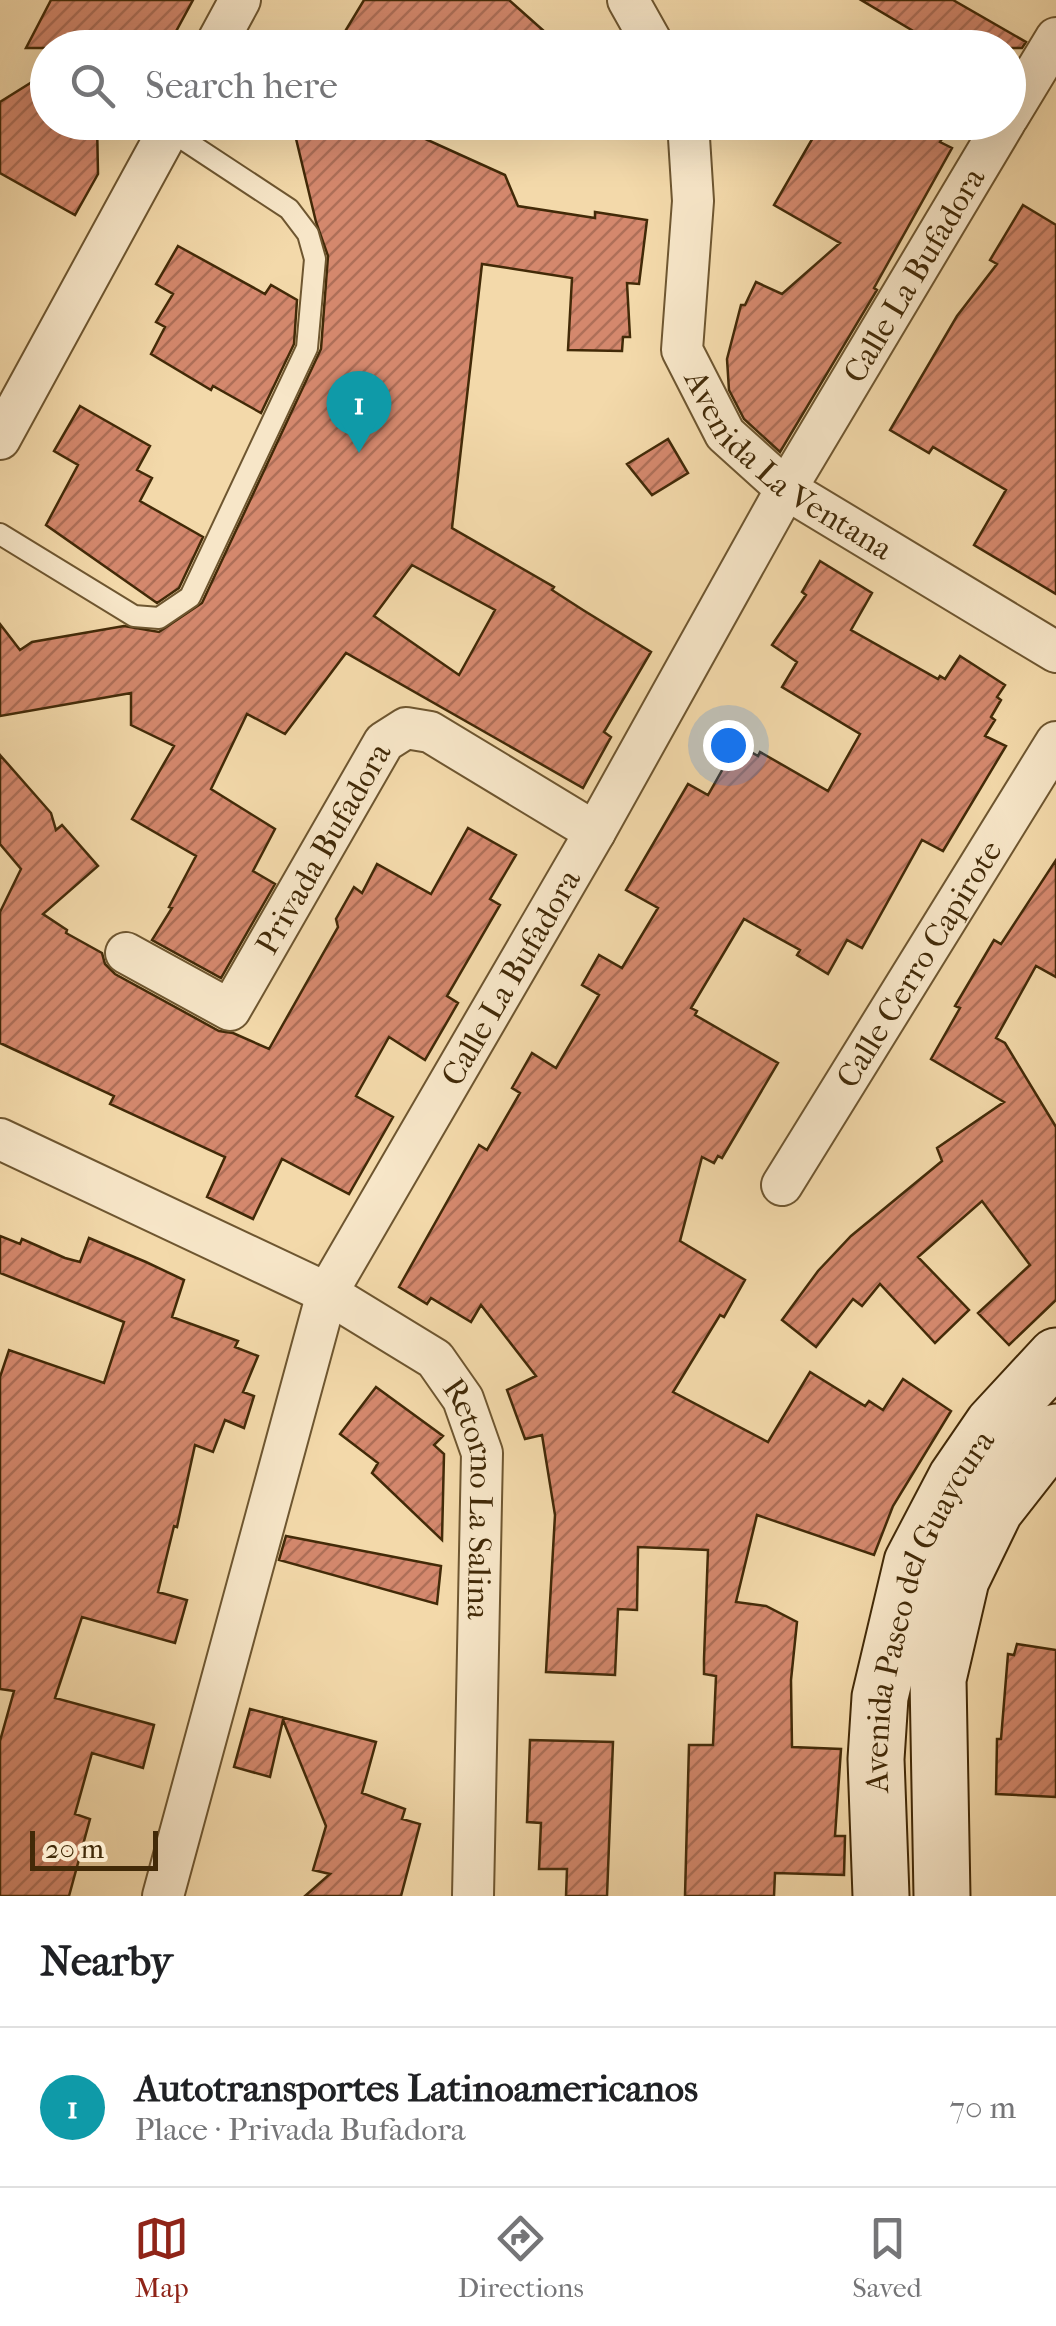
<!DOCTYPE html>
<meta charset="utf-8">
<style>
:root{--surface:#fff;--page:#f2f2f2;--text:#202124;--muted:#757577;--line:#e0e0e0;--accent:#8f2418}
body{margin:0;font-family:"IM FELL French Canon",serif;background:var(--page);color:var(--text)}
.scale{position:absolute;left:30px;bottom:25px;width:128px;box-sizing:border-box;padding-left:10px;border:5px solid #422a08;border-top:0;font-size:28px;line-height:35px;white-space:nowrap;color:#422a08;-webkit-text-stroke:8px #f7e6c8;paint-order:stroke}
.you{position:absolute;left:728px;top:745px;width:35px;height:35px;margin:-25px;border:8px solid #fff;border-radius:50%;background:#1a73e8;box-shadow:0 0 0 15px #1a73e833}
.badge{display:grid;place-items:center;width:65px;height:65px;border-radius:50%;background:var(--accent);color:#fff;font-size:32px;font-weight:700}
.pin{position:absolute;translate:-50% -82px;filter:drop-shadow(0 2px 5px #0008)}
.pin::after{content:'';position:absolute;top:52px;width:35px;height:30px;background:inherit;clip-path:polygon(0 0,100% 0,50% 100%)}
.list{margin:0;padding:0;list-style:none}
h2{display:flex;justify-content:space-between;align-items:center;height:130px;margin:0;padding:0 40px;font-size:42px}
h2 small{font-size:32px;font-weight:400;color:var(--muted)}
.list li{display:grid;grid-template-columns:65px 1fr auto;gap:30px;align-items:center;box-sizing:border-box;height:160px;padding:0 40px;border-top:2px solid var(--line)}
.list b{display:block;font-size:38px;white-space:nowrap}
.list p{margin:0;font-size:32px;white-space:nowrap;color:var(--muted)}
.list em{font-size:32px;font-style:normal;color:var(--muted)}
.icon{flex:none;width:55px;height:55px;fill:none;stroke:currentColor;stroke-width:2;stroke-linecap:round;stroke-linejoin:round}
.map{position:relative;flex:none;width:1056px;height:1896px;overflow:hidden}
.search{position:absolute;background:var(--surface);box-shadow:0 10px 40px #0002;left:30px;right:30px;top:30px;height:110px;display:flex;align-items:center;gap:25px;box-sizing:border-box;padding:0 35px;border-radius:55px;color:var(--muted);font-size:38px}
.sheet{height:290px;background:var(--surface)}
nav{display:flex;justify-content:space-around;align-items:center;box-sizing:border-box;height:140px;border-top:2px solid var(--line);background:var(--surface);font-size:28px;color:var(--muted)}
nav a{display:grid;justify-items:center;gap:5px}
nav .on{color:var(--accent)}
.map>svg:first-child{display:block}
.building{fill:url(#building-hatch);stroke:#422a08;stroke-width:2.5;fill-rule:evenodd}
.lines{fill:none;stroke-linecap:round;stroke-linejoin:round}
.service-casing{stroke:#6e5630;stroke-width:24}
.minor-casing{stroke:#6e5630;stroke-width:44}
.secondary-casing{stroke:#422a08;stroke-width:59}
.service{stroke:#f7e6c8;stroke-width:20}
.minor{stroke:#f7e6c8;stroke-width:40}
.secondary{stroke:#f7e6c8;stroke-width:55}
.labels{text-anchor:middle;stroke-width:10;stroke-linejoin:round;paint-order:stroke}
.street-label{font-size:32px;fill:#422a08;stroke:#f7e6c8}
</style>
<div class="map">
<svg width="1056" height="1896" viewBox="0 0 1056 1896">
<defs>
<pattern id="building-hatch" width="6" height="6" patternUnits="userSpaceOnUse" patternTransform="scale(2.5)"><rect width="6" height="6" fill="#d4886d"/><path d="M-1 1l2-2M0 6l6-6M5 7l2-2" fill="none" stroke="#ae6f58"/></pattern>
</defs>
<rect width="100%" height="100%" fill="#f3d9aa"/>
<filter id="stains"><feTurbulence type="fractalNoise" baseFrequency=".002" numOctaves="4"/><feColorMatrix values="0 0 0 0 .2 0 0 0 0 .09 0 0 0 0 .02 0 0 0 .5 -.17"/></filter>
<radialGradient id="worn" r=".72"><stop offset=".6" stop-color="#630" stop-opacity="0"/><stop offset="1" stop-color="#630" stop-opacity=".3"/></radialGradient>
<!-- building -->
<path class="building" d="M 51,0 L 193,0 L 167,48 L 26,48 Z
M 364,0 L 509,0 L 563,48 L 335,48 Z
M 861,0 L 953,0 L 1026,42 L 1022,48 L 942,48 Z
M 48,72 L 48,122 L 97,122 L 98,174 L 75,215 L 0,173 L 0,102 Z
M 292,122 L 388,122 L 505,175 L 518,206 L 595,218 L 595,212 L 647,220 L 639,284 L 627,283 L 630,337 L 623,337 L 622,351 L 568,350 L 572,278 L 482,264 L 452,528 L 554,587 L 552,590 L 583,610 L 651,652 L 604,732 L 611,737 L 583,788 L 346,653 L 285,734 L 247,714 L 211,789 L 275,829 L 253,871 L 275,884 L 221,978 L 152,940 L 172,908 L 169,907 L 196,856 L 132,819 L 174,746 L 131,725 L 131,693 L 0,716 L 0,624 L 20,650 L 32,642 L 124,626 L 159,632 L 202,603 L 321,349 L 328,256 L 316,222 ZM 412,565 L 495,610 L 459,675 L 374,616 Z
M 822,122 L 952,122 L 940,142 L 952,148 L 874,288 L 877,290 L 780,452 L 744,419 L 729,390 L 727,359 L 741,305 L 745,305 L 756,282 L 782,294 L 840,243 L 774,205 Z
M 1023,205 L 1056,225 L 1056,594 L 974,545 L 1006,490 L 933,447 L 929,453 L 890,430 L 957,316 L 997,264 L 990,260 Z
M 178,246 L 265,294 L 271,285 L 297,300 L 294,344 L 261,413 L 213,386 L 211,390 L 151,354 L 165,327 L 156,322 L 173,294 L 156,284 Z
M 80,406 L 150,446 L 137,470 L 152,478 L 140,501 L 203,537 L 179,588 L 157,603 L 46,525 L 78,465 L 54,451 Z
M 668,439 L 688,473 L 652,495 L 627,464 Z
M 820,561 L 872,593 L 851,630 L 938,679 L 940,676 L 945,679 L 960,656 L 1005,685 L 997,697 L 1001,700 L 991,717 L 995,720 L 985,736 L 1006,746 L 943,851 L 922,840 L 862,948 L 847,940 L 828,974 L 797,955 L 800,950 L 744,919 L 691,1008 L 697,1011 L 695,1015 L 778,1063 L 722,1158 L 718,1156 L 714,1163 L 702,1157 L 680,1241 L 745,1280 L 724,1317 L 720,1315 L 673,1392 L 768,1442 L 810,1372 L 865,1406 L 869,1401 L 883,1410 L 903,1379 L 951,1411 L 893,1506 L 874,1555 L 757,1515 L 736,1602 L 766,1606 L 797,1622 L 791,1680 L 792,1747 L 841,1749 L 835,1836 L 845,1836 L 844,1875 L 775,1873 L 774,1896 L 685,1896 L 689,1745 L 713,1745 L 716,1676 L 704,1674 L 704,1659 L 708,1550 L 638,1547 L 637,1610 L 618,1609 L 615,1675 L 546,1672 L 555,1515 L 542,1435 L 525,1439 L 507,1390 L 536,1376 L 481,1305 L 471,1322 L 431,1298 L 427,1304 L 399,1287 L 479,1145 L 487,1150 L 520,1093 L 512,1088 L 532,1053 L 556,1068 L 599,995 L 582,985 L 599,955 L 622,968 L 658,908 L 626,890 L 688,784 L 708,795 L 737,744 L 758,756 L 760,752 L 828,791 L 860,734 L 782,687 L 797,662 L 772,645 L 806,595 L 802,592 Z
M 0,755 L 51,813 L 56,830 L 62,825 L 98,866 L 43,914 L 67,930 L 66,933 L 102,953 L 105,964 L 115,974 L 219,1031 L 233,1033 L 269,1049 L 338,927 L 336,919 L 354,887 L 362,893 L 377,864 L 431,894 L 468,828 L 516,855 L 490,899 L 500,905 L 447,996 L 458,1003 L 425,1060 L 389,1037 L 356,1096 L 393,1117 L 349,1194 L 282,1159 L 253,1219 L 207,1197 L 225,1157 L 110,1104 L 114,1096 L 0,1043 L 0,912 L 21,869 L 0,844 Z
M 1056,860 L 1056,977 L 1036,966 L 996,1038 L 1005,1043 L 1056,1127 L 1056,1300 L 1009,1345 L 978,1313 L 1030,1265 L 982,1201 L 918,1257 L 969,1310 L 935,1343 L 880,1284 L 862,1306 L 853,1299 L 816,1347 L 782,1320 L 818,1271 L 851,1236 L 942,1161 L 937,1148 L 1004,1102 L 931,1059 L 960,1008 L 955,1006 L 994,940 L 1001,944 Z
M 0,1236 L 20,1244 L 22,1239 L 65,1258 L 80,1262 L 89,1238 L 146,1262 L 184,1280 L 172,1317 L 238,1341 L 235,1347 L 258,1356 L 243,1392 L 254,1396 L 244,1428 L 225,1420 L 213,1452 L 195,1445 L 177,1527 L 174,1526 L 158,1592 L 187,1600 L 175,1643 L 82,1617 L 55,1698 L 154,1725 L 143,1768 L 92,1753 L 75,1814 L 90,1819 L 69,1896 L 0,1896 L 0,1741 L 14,1691 L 0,1689 L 0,1377 L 9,1350 L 104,1383 L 124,1322 L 0,1273 Z
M 376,1387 L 443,1436 L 434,1445 L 444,1454 L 442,1540 L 372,1473 L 378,1463 L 340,1434 Z
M 286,1536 L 441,1566 L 437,1604 L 279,1560 Z
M 1017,1644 L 1056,1650 L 1056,1797 L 996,1794 L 997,1739 L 1001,1739 L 1008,1654 L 1014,1655 Z
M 250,1709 L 376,1742 L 362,1793 L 405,1809 L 402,1819 L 420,1824 L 401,1896 L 305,1896 L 330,1874 L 313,1870 L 326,1826 L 283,1720 L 270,1777 L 234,1767 Z
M 530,1740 L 613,1742 L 607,1896 L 566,1896 L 567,1869 L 539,1869 L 541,1823 L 527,1822 Z"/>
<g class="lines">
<defs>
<path id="service" d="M 0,534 L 134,616 L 159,618 L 190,597 L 307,348 L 315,259 L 308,234 L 289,209 L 169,130"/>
<g id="minor">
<path d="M 628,0 L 655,48"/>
<path d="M 214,48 L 240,0"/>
<path d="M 1008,117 L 1056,38"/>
<path id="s1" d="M 688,122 L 693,201 L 682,350 L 725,434 L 786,489 L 1056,652"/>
<path d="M 0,439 L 173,122"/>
<path id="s2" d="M 126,953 L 230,1010 L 384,742 L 406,728 L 430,732 L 595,832"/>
<path id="s3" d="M 0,1139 L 327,1293 L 435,1359 L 463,1399 L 482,1453 L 473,1896"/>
<path id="s4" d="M 782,1185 L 1056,742"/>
<path id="s5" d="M 163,1896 L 327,1293 L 595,832 L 786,489 L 1005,122"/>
</g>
<g id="secondary">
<path id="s6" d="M 881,1896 L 876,1759 L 880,1697 L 912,1562 L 956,1478 L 993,1424 L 1056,1356"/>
<path d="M 942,1896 L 938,1679 L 961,1580 L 995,1510 L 1056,1432"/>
</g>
</defs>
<!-- service casing -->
<use href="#service" class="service-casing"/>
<!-- minor casing -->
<use href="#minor" class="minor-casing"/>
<!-- secondary casing -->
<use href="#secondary" class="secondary-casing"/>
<!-- service -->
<use href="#service" class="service"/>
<!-- minor -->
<use href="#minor" class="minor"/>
<!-- secondary -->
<use href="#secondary" class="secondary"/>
</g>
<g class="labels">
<!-- street labels -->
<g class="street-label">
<text dy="11" stroke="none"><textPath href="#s5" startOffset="1800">Calle La Bufadora</textPath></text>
<text dy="11" stroke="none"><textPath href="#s1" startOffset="390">Avenida La Ventana</textPath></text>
<text dy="11" stroke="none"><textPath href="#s2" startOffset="305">Privada Bufadora</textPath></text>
<text dy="11" stroke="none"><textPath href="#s4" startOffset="260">Calle Cerro Capirote</textPath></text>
<text dy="11" stroke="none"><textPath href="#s5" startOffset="990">Calle La Bufadora</textPath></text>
<text dy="11" stroke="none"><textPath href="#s3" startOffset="638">Retorno La Salina</textPath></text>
<text dy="11" stroke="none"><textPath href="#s6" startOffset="295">Avenida Paseo del Guaycura</textPath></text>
</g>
</g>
<rect width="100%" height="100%" filter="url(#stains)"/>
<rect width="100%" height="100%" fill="url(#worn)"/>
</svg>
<div class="scale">20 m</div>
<div class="you"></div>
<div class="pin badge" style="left:359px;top:453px;background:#0f9aa8">1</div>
<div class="search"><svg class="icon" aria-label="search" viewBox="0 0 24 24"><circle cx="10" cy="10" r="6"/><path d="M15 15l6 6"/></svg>Search here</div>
</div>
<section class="sheet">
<h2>Nearby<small></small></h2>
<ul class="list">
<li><span class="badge" style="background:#0f9aa8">1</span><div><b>Autotransportes Latinoamericanos</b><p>Place · Privada Bufadora</p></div><em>70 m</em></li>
</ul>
</section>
<nav>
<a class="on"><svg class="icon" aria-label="map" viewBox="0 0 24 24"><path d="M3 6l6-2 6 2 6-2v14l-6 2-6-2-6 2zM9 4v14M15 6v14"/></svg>Map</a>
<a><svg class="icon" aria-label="directions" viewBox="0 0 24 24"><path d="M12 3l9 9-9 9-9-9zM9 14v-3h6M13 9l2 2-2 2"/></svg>Directions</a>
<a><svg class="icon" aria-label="saved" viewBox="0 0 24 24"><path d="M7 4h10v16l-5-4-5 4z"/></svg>Saved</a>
</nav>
